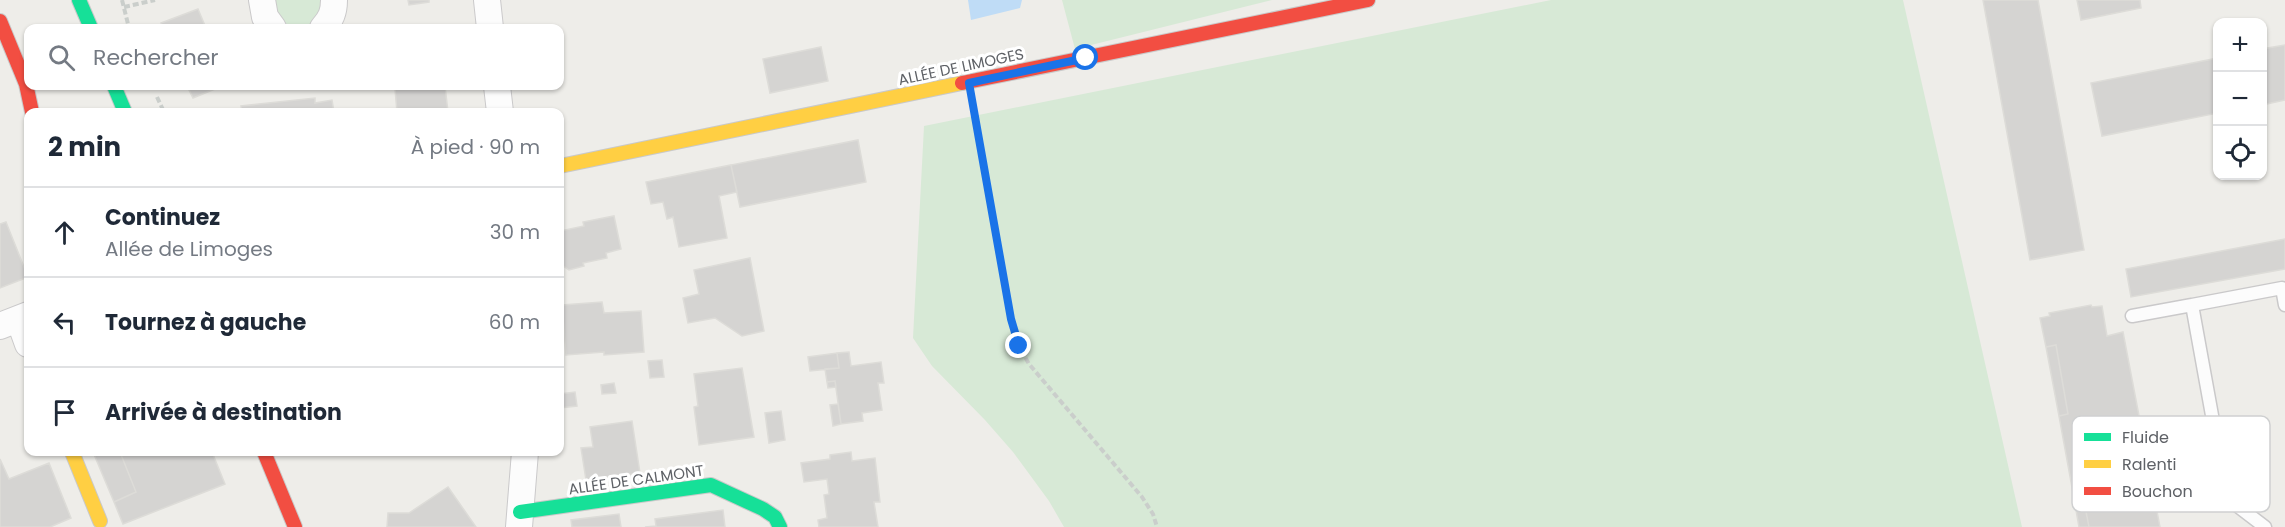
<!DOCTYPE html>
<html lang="fr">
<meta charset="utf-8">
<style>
:root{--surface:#fff;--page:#f2f2f3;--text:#1f2937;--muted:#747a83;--line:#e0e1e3}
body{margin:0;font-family:Poppins,sans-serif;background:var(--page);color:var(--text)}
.controls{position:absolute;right:18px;top:18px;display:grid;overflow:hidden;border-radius:12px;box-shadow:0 2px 4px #0004}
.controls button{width:54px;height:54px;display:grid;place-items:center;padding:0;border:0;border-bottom:2px solid var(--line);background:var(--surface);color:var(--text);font:30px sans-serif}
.stop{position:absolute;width:18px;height:18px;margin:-14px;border:4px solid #1a73e8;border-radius:50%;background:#fff}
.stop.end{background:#1a73e8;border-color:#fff;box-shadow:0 2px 6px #0008}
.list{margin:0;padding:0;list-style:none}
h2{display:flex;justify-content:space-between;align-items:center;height:78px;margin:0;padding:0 24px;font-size:26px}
h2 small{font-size:20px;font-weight:400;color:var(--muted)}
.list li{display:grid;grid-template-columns:39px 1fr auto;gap:18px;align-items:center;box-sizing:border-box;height:90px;padding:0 24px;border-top:2px solid var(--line)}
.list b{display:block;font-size:22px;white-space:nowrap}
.list p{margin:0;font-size:20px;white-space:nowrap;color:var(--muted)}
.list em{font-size:20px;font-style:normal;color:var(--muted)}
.icon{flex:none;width:33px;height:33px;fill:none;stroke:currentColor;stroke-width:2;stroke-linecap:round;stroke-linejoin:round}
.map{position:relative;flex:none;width:2285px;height:527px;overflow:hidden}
.search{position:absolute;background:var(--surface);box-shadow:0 2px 4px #0004;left:24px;top:24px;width:540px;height:66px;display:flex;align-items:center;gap:15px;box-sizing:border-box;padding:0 21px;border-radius:12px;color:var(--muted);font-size:22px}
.panel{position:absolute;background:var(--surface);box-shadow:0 2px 4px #0004;left:24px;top:108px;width:540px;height:348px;border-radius:12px}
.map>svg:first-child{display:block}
.green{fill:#d7e9d6}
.water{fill:#bfdcf6}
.building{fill:#d5d4d2;stroke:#dddcd8;stroke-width:1.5}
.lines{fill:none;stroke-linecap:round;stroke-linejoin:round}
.lane-casing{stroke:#cac9ca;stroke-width:15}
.street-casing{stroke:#cac9ca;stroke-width:28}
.fast-casing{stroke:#c9c9c9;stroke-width:16}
.slow-casing{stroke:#c9c9c9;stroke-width:16}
.jam-casing{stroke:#c9c9c9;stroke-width:16}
.path{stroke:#cacecb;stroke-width:4;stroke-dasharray:6 3;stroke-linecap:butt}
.lane{stroke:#fcfcfc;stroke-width:12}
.street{stroke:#fcfcfc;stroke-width:26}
.fast{stroke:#16e098;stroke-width:14}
.slow{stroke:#ffcf43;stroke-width:14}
.jam{stroke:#f24e42;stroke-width:14}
.route{stroke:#1a73e8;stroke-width:8}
.labels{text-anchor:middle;stroke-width:6;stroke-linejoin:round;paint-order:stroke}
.street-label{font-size:15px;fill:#5e6166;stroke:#fff}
.key{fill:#fff;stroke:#cfd0d1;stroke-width:1.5}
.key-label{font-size:16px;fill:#5e6166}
</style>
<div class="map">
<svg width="2285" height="527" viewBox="0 0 2285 527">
<rect width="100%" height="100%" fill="#eeede9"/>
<!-- green -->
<path class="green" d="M 273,0 L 324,0 L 315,22 C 291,35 280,23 273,0 Z
M 1062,0 L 1272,0 L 1075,49 Z
M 1551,0 L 1903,0 L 2022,527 L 1064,527 L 1049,501 L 1013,452 L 985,420 L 932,366 L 913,338 L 924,126 Z"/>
<!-- water -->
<path class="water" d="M 968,0 L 1022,0 L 1020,8 L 971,20 Z"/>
<!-- building -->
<path class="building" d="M 408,0 L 429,0 L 429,2 L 409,5 Z
M 1983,0 L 2038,0 L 2084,250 L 2030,260 Z
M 2077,0 L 2140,0 L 2141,8 L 2081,20 Z
M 198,9 L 206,28 L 163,28 L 161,23 Z
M 2285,45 L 2285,100 L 2262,105 L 2262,49 Z
M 821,47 L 828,81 L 770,93 L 763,59 Z
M 2218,58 L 2218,113 L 2102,136 L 2091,83 Z
M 187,86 L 219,86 L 220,87 L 193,98 Z
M 402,86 L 445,86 L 448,112 L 397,112 L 395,89 L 402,88 Z
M 315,98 L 315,103 L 332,100 L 334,112 L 231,112 L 242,111 L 241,106 Z
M 858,140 L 866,182 L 740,207 L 731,165 Z
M 731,165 L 737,192 L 719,196 L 727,238 L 679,247 L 673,217 L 667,219 L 663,202 L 651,204 L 646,182 Z
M 614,216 L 621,249 L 606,253 L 607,258 L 583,263 L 584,266 L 569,270 L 562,265 L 560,251 L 560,249 L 562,249 L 560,231 L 584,226 L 583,222 Z
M 6,222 L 28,277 L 0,288 L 0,224 Z
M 2285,239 L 2285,269 L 2131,297 L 2126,269 Z
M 750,258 L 764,331 L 742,336 L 715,318 L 688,323 L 683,298 L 699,294 L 694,270 Z
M 602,302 L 604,313 L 641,311 L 644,352 L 604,355 L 604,352 L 566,355 L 562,305 Z
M 2091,305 L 2092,307 L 2102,306 L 2107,336 L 2123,332 L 2140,421 L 2131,423 L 2133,435 L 2136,451 L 2145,449 L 2160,527 L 2089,527 L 2080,481 L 2071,482 L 2059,416 L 2068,414 L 2056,345 L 2046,347 L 2040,318 L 2050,316 L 2049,313 Z
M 2056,345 L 2068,414 L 2059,416 L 2046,347 Z
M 849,352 L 851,366 L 881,362 L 884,383 L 878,383 L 882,410 L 862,413 L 863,421 L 841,424 L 835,381 L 827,382 L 825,369 L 839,368 L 837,353 Z
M 837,353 L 839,368 L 810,371 L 808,357 Z
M 662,360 L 664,377 L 650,378 L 648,361 Z
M 742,368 L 754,437 L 699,445 L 694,407 L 698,406 L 694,374 Z
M 835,381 L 836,387 L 828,388 L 827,382 Z
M 614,383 L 616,393 L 602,394 L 601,385 Z
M 575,392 L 577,406 L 560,408 L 560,394 Z
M 838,404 L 841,424 L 833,426 L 830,405 Z
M 781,411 L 785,440 L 769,443 L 765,413 Z
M 632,421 L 640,473 L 586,480 L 581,448 L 593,447 L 590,427 Z
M 93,452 L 120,452 L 136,492 L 114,502 Z
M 120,452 L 212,452 L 225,484 L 123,524 L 114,502 L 136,492 Z
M 851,452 L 852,461 L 875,458 L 880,502 L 874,502 L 878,527 L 819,527 L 818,520 L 827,518 L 824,495 L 829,494 L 827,479 L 804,482 L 801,463 L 830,459 L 830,455 Z
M 0,459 L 9,479 L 49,463 L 71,518 L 50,527 L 0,527 Z
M 2080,481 L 2089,527 L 2079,527 L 2071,482 Z
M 448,487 L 476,527 L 387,527 L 388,513 L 409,513 Z
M 723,510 L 725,527 L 645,527 L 656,526 L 655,519 Z
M 619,514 L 621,527 L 572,527 L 571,520 Z"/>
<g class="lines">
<defs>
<path id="lane" d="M 2132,316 L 2192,305
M 2265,527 L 2227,498 L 2192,305 L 2282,288 L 2285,305"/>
<path id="street" d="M 262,0 L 265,17 L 273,28
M 487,0 L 490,28
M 323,28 C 331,19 334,12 334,0
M 497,86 L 500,112
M 19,319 L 28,344
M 0,326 L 28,315
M 519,527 L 525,452"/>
<path id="fast" d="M 79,0 L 91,28
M 114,86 L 125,112
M 520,512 L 711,485 L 763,509 L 775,517 L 780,527"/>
<path id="slow" d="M 560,166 L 962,83
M 72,452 L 100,521"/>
<path id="jam" d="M 0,21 L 26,84 L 32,112
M 962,83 L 1368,0
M 264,452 L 295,527"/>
</defs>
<!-- lane casing -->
<use href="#lane" class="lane-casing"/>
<!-- street casing -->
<use href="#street" class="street-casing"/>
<!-- fast casing -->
<use href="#fast" class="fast-casing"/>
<!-- slow casing -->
<use href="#slow" class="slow-casing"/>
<!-- jam casing -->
<use href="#jam" class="jam-casing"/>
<!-- path -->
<path class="path" d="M 122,0 L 129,28
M 124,7 L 155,0
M 157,97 L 164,112
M 974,112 L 1011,319 L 1019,346 L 1029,364 L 1142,497 L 1153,514 L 1157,527"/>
<!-- lane -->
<use href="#lane" class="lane"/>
<!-- street -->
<use href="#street" class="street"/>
<!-- fast -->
<use href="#fast" class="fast"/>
<!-- slow -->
<use href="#slow" class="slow"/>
<!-- jam -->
<use href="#jam" class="jam"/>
</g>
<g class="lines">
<!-- route -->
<path class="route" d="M 1019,346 L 1011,319 L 969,83 L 1086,58"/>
</g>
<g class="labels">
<!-- street labels -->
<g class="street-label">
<text transform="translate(961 67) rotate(-12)" y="5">ALLÉE DE LIMOGES</text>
<text transform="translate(636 480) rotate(-8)" y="5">ALLÉE DE CALMONT</text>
</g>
</g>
<!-- legend -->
<rect x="2072" y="416" width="198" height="96" rx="9" class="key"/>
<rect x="2084" y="433" width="27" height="8" fill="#16e098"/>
<rect x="2084" y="460" width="27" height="8" fill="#ffcf43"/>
<rect x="2084" y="487" width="27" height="8" fill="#f24e42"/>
<g class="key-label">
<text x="2122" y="443">Fluide</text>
<text x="2122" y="470">Ralenti</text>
<text x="2122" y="497">Bouchon</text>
</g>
</svg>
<div class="controls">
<button>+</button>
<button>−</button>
<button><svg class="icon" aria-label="locate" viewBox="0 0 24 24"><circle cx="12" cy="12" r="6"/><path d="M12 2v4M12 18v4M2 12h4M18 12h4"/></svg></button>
</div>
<div class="stop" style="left:1086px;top:58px"></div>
<div class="stop end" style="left:1019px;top:346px"></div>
<div class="search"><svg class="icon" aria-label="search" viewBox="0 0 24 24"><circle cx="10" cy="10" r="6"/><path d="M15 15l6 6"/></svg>Rechercher</div>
<section class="panel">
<h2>2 min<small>À pied · 90 m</small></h2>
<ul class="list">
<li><svg class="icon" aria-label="ahead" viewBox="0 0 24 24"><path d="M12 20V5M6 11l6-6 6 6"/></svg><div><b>Continuez</b><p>Allée de Limoges</p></div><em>30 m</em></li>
<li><svg class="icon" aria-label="left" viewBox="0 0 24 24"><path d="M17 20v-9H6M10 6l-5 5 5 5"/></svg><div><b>Tournez à gauche</b></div><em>60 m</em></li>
<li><svg class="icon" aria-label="arrive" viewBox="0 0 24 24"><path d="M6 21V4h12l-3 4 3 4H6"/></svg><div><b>Arrivée à destination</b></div></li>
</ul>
</section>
</div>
